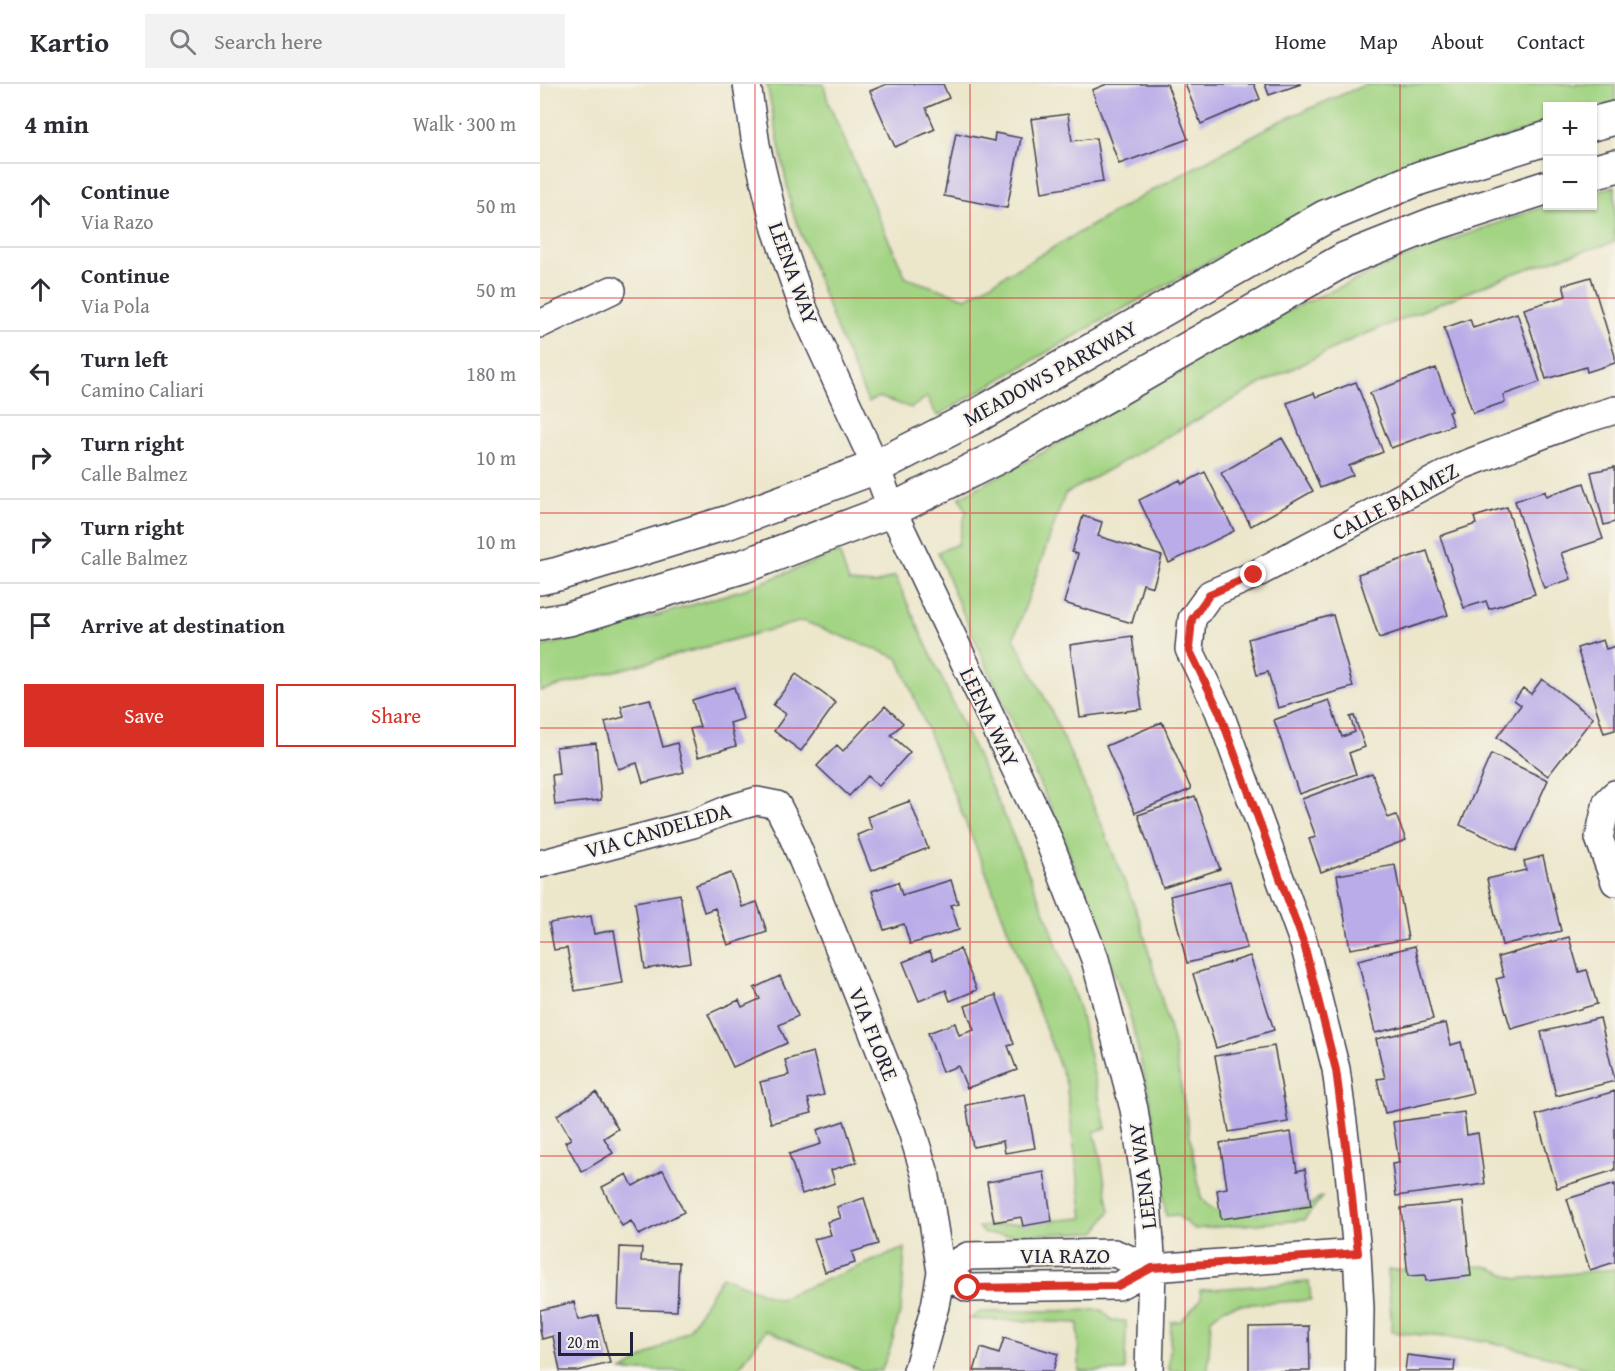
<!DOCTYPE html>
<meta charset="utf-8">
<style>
:root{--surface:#fff;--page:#f2f2f3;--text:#2b2b33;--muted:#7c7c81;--line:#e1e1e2;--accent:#d93025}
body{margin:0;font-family:"Gentium Book Plus",serif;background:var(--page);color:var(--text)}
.controls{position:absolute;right:18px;top:18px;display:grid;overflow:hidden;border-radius:0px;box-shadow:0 2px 4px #0004}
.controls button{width:54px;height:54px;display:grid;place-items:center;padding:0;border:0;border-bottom:2px solid var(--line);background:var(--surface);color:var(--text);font:30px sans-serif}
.scale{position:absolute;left:18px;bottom:15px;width:75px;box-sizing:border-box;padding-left:6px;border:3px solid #22223b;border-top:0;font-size:16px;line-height:21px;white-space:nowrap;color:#22223b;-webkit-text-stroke:4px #f7f3e8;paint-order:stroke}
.stop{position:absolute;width:18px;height:18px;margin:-14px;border:4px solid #d93025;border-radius:50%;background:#fff}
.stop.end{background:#d93025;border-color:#fff;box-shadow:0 2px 6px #0008}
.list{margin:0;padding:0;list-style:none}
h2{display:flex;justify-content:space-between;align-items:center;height:78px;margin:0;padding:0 24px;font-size:26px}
h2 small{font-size:20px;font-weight:400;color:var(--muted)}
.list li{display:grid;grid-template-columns:39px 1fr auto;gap:18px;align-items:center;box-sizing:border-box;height:84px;padding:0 24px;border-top:2px solid var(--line)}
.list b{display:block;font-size:22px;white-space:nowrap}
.list p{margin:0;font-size:20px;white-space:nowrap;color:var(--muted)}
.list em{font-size:20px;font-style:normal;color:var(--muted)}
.actions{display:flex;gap:12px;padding:18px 24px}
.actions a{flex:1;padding:14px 0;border:2px solid var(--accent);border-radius:0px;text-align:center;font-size:21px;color:var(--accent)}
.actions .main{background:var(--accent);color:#fff}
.icon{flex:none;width:33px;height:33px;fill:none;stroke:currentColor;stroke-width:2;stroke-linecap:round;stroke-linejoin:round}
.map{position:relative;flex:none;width:1075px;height:1287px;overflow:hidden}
header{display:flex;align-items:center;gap:36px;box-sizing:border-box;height:84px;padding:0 30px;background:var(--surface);border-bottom:2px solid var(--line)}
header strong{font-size:28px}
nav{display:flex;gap:33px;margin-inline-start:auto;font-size:21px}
.search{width:420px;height:54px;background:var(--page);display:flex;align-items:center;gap:15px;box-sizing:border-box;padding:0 21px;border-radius:0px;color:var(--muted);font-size:22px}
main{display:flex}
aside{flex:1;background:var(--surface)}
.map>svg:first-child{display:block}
.green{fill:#a3d483;stroke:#627b5f;stroke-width:1.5}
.building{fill:#baace8}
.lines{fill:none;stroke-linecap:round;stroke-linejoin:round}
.minor-casing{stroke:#403f51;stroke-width:30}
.major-casing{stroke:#403f51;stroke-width:36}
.minor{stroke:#fff;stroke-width:27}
.major{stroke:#fff;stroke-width:33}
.route{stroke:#d93025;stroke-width:8}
.grid{fill:none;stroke:#d62828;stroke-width:1.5;stroke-opacity:0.55}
.labels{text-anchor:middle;stroke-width:4.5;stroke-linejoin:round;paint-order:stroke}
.street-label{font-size:22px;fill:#22223b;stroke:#f7f3e8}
</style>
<header>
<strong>Kartio</strong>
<div class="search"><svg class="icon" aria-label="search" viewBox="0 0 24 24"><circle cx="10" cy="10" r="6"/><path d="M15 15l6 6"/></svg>Search here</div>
<nav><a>Home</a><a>Map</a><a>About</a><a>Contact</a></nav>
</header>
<main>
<aside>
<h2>4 min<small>Walk · 300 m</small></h2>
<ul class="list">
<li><svg class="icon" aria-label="ahead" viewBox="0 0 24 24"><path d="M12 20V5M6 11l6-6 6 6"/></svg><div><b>Continue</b><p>Via Razo</p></div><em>50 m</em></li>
<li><svg class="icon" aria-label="ahead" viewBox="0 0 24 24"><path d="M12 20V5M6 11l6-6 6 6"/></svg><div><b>Continue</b><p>Via Pola</p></div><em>50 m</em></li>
<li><svg class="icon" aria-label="left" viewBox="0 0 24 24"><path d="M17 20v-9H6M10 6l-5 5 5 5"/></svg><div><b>Turn left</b><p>Camino Caliari</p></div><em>180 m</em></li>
<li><svg class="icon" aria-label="right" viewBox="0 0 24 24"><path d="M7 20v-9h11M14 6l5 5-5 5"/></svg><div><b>Turn right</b><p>Calle Balmez</p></div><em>10 m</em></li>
<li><svg class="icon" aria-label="right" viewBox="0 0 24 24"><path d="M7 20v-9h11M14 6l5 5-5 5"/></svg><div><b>Turn right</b><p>Calle Balmez</p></div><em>10 m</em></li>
<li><svg class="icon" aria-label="arrive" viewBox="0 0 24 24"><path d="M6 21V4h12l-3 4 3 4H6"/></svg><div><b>Arrive at destination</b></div></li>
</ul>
<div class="actions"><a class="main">Save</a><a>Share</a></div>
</aside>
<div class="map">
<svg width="1075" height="1287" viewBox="0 0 1075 1287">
<rect width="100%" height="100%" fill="#f7f3e8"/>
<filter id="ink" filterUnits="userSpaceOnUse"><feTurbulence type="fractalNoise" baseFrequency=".0167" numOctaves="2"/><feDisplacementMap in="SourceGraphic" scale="12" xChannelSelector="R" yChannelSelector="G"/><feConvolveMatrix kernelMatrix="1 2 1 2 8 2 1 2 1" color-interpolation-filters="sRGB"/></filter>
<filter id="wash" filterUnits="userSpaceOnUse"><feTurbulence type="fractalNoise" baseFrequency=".008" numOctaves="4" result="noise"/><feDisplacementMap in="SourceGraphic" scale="24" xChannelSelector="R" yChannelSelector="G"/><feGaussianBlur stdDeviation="1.35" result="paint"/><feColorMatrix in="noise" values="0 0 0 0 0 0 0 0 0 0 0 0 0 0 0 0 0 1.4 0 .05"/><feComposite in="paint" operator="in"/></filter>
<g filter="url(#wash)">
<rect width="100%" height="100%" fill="#ece6cb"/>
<!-- green -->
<path class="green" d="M 227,0 L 284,0 L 288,18 L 345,148 L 366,194 L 426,214 L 604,111 L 738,38 L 827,0 L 1075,0 L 1075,21 L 1053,25 L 1052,22 L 1008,22 L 1007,39 L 877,83 L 705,158 L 559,238 L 397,332 L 387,313 L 371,324 L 339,313 L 328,318 L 297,246 L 252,126 Z
M 1075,102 L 1075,158 L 1023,173 L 972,190 L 811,256 L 721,300 L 525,410 L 474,554 L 511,626 L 561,739 L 600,836 L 633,957 L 661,1114 L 669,1123 L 683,1130 L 767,1124 L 778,1114 L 782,1113 L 764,1136 L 654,1145 L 637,1131 L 626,1132 L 620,1080 L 609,1012 L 589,927 L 520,745 L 414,509 L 398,468 L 418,460 L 426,428 L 420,413 L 506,367 L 626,293 L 711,243 L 880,167 L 994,126 L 1009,122 L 1052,122 L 1053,108 Z
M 299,468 L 309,498 L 335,500 L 355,492 L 464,731 L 507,833 L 539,924 L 566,1044 L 554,1048 L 560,1071 L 570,1127 L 556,1148 L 477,1151 L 445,1150 L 438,1143 L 543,1134 L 526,999 L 446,788 L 358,574 L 263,537 L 0,607 L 0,563 L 69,546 L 208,504 Z
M 365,1164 L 361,1225 L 350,1265 L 341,1287 L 322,1287 L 226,1246 L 197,1287 L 82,1287 L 149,1246 L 182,1192 L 238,1215 Z
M 946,1182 L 977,1195 L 1075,1185 L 1075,1287 L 1052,1287 L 1018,1275 L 946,1257 L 852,1248 L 848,1186 Z
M 769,1198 L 771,1216 L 697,1221 L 685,1224 L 671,1235 L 668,1287 L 629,1287 L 631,1238 L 641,1237 L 661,1215 L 660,1206 Z
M 562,1226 L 573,1237 L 586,1237 L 585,1287 L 539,1287 L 538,1239 L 429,1235 L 440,1228 Z"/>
<g id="blocks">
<!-- building -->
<path class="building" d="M 347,0 L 403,0 L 409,14 L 386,24 L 395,45 L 355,63 L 330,7 Z
M 567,0 L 627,0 L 648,55 L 579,80 L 552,6 Z
M 645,0 L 714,0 L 720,15 L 661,40 Z
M 725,0 L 761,0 L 729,11 Z
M 528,30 L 532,57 L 556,54 L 563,98 L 502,108 L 491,35 Z
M 416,49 L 454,57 L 455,49 L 481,54 L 467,124 L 404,112 Z
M 1051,193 L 1075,272 L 1075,279 L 1047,288 L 1046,283 L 1006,295 L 984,225 L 1026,212 L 1023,201 Z
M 977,229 L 1000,298 L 963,311 L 965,318 L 933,329 L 904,244 L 930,235 L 933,244 Z
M 896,284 L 912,327 L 908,328 L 913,341 L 851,364 L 830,309 Z
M 816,298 L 843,368 L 809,382 L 813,391 L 780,404 L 747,319 L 774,309 L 776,313 Z
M 742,354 L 773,407 L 711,442 L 681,389 Z
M 1075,383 L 1075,438 L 1064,441 L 1051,388 Z
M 665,388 L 694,447 L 629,479 L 599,416 L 640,396 L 642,400 Z
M 1044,399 L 1063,455 L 1021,469 L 1031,495 L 1004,504 L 975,417 L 1005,407 L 1006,412 Z
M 967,423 L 995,510 L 949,525 L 946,517 L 924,524 L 900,452 L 936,440 L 934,433 Z
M 543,432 L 562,438 L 558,452 L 622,472 L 613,503 L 603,500 L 592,539 L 524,519 L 538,470 L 532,468 Z
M 887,467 L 908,531 L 839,554 L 818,490 Z
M 793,531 L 813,603 L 738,624 L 728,588 L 717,591 L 708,555 Z
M 592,552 L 602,625 L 540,633 L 530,561 Z
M 1063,556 L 1066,565 L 1075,562 L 1075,646 L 1064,649 L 1037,564 Z
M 256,590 L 296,619 L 261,667 L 234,647 L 246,630 L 233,621 Z
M 1002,595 L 1053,634 L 1008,692 L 957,653 L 981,621 L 974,616 L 983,604 L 991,610 Z
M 194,603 L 203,635 L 190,639 L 196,662 L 158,673 L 150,645 L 160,643 L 152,616 Z
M 110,615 L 123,663 L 137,659 L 144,688 L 103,699 L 97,679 L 78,685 L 65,638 L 84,633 L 81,622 Z
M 789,616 L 802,653 L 815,648 L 810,633 L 814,632 L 825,663 L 809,669 L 816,690 L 759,710 L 734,636 Z
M 345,622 L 363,639 L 351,651 L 370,668 L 339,702 L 328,692 L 309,712 L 277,682 L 297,661 L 303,667 Z
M 622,638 L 651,705 L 595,729 L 566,662 Z
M 56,659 L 61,716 L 15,721 L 12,691 L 19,690 L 16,663 Z
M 951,670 L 1008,696 L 976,767 L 920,741 Z
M 832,689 L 848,734 L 856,731 L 866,756 L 781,788 L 769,755 L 776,753 L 762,715 Z
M 655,712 L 680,785 L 623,804 L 598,731 Z
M 370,717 L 388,764 L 331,787 L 317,751 L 332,745 L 327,733 Z
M 1003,772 L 1021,847 L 962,861 L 947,795 L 986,786 L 984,777 Z
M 855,781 L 868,855 L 810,865 L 797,791 Z
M 191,789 L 202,823 L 217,818 L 227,848 L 188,861 L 175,824 L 164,828 L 156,801 Z
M 411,796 L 418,819 L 411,821 L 419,846 L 370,860 L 364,840 L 344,846 L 332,807 L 358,798 L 362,811 Z
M 690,797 L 707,864 L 647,879 L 630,812 Z
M 140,810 L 150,878 L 105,885 L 95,818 Z
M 51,832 L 54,850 L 74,846 L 83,899 L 35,907 L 27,864 L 14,866 L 9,839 Z
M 1029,853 L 1039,888 L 1047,886 L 1057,920 L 971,945 L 956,895 L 964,893 L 958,873 Z
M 875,862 L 893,935 L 835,949 L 818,876 Z
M 420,865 L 437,906 L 410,917 L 406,906 L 379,917 L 363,878 L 390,867 L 393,876 Z
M 710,872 L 734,946 L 676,964 L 653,890 Z
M 240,892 L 258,932 L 239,941 L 247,959 L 193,983 L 168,930 L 199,916 L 202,923 L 220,915 L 214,904 Z
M 456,911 L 474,960 L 468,962 L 477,986 L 427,1004 L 418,982 L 402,988 L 388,949 L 415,939 L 419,951 L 434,946 L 425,922 Z
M 1060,934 L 1075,997 L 1016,1012 L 1001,948 Z
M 906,939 L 911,961 L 921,958 L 933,1009 L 845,1029 L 837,995 L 845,994 L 836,955 Z
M 734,962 L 748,1038 L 689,1048 L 675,972 Z
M 273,968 L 284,1011 L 268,1015 L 272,1029 L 231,1039 L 220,998 L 249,991 L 245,976 Z
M 1075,1007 L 1075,1086 L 1017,1104 L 996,1031 Z
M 56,1008 L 78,1045 L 64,1054 L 73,1069 L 42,1088 L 25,1058 L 31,1055 L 17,1031 Z
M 485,1010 L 495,1064 L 465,1069 L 463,1057 L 433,1063 L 426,1021 Z
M 924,1028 L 927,1051 L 938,1049 L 945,1100 L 856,1112 L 852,1080 L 859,1079 L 853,1038 Z
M 304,1037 L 317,1078 L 291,1086 L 295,1099 L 262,1110 L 249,1070 L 281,1060 L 277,1046 Z
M 751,1048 L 757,1087 L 765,1085 L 771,1122 L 681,1135 L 677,1106 L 687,1104 L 680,1059 Z
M 123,1086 L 144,1128 L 99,1151 L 91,1137 L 82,1142 L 62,1103 L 87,1090 L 93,1102 Z
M 504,1088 L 512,1137 L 483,1142 L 481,1133 L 454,1138 L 447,1098 Z
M 1075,1100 L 1075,1178 L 1050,1186 L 1027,1115 Z
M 324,1114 L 338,1160 L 312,1168 L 315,1179 L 285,1188 L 274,1155 L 291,1151 L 287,1138 L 301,1134 L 297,1123 Z
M 923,1118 L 931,1192 L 886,1197 L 885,1191 L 868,1192 L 861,1124 Z
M 80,1163 L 102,1164 L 101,1177 L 139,1178 L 137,1227 L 78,1225 Z
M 34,1218 L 38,1236 L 58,1231 L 70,1279 L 37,1287 L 20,1287 L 13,1252 L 2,1255 L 0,1246 L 0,1226 Z
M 769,1242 L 770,1287 L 709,1287 L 709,1243 Z
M 464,1254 L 518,1270 L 513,1287 L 434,1287 L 441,1264 L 459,1270 Z
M 867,1271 L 915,1277 L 914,1287 L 865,1287 Z"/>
</g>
</g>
<g filter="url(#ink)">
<use href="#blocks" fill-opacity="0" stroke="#403f51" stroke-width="1.5"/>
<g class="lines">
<defs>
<path id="minor" d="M 207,0 L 216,61 L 236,145 L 264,226 L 336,383 L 352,426 L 505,747 L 555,875 L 594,1025 L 606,1105 L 612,1184 L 609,1287
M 0,240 L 72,206
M 1075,710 L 1067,718 L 1059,754 L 1075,798
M 0,780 L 153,740 L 189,725 L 217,717 L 237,721 L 251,748 L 311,893 L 372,1047 L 386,1093 L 401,1188 L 395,1222 L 377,1287
M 401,1188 L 428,1204 L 578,1202 L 612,1184 L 817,1169
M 401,1188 L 428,1172 L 574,1169 L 612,1184
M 819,1287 L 820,1224 L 817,1169 L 808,1077 L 796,985 L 764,860 L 679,627 L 649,565 L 652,535 L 670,510 L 714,491 L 921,382 L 1039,337 L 1075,326"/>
<path id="major" d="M 1052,40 L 1075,34
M 1052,88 L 1075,82
M 0,494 L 18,490 L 189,438 L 336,383 L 440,330 L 785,133 L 880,94 L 1008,54
M 0,540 L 29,535 L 204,482 L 352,426 L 462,371 L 805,175 L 896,139 L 1008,103"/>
</defs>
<!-- minor casing -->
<use href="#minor" class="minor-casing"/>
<!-- major casing -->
<use href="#major" class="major-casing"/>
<!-- minor -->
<use href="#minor" class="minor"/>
<!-- major -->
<use href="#major" class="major"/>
</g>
</g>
<g class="lines" filter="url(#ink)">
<!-- route -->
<path class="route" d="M 428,1204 L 578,1202 L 612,1184 L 818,1169 L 808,1077 L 796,986 L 764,860 L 679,627 L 649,565 L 652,535 L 670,510 L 714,491"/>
</g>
<!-- grid -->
<path class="grid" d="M 215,0 L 215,1287M 430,0 L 430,1287M 645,0 L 645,1287M 860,0 L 860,1287M 0,214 L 1075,214M 0,429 L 1075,429M 0,644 L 1075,644M 0,858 L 1075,858M 0,1072 L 1075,1072"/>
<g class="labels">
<!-- street labels -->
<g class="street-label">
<text transform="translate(254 189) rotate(70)" y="8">LEENA WAY</text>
<text transform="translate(510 289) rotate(-29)" y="8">MEADOWS PARKWAY</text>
<text transform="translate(855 417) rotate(-28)" y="8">CALLE BALMEZ</text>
<text transform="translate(450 633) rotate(64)" y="8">LEENA WAY</text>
<text transform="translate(118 746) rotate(-16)" y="8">VIA CANDELEDA</text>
<text transform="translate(334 950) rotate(68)" y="8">VIA FLORE</text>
<text transform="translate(602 1092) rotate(-97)" y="8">LEENA WAY</text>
<text x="525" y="1179">VIA RAZO</text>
</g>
</g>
</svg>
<div class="controls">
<button>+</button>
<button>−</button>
</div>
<div class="scale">20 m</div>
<div class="stop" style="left:428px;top:1204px"></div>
<div class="stop end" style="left:714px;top:491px"></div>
</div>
</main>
